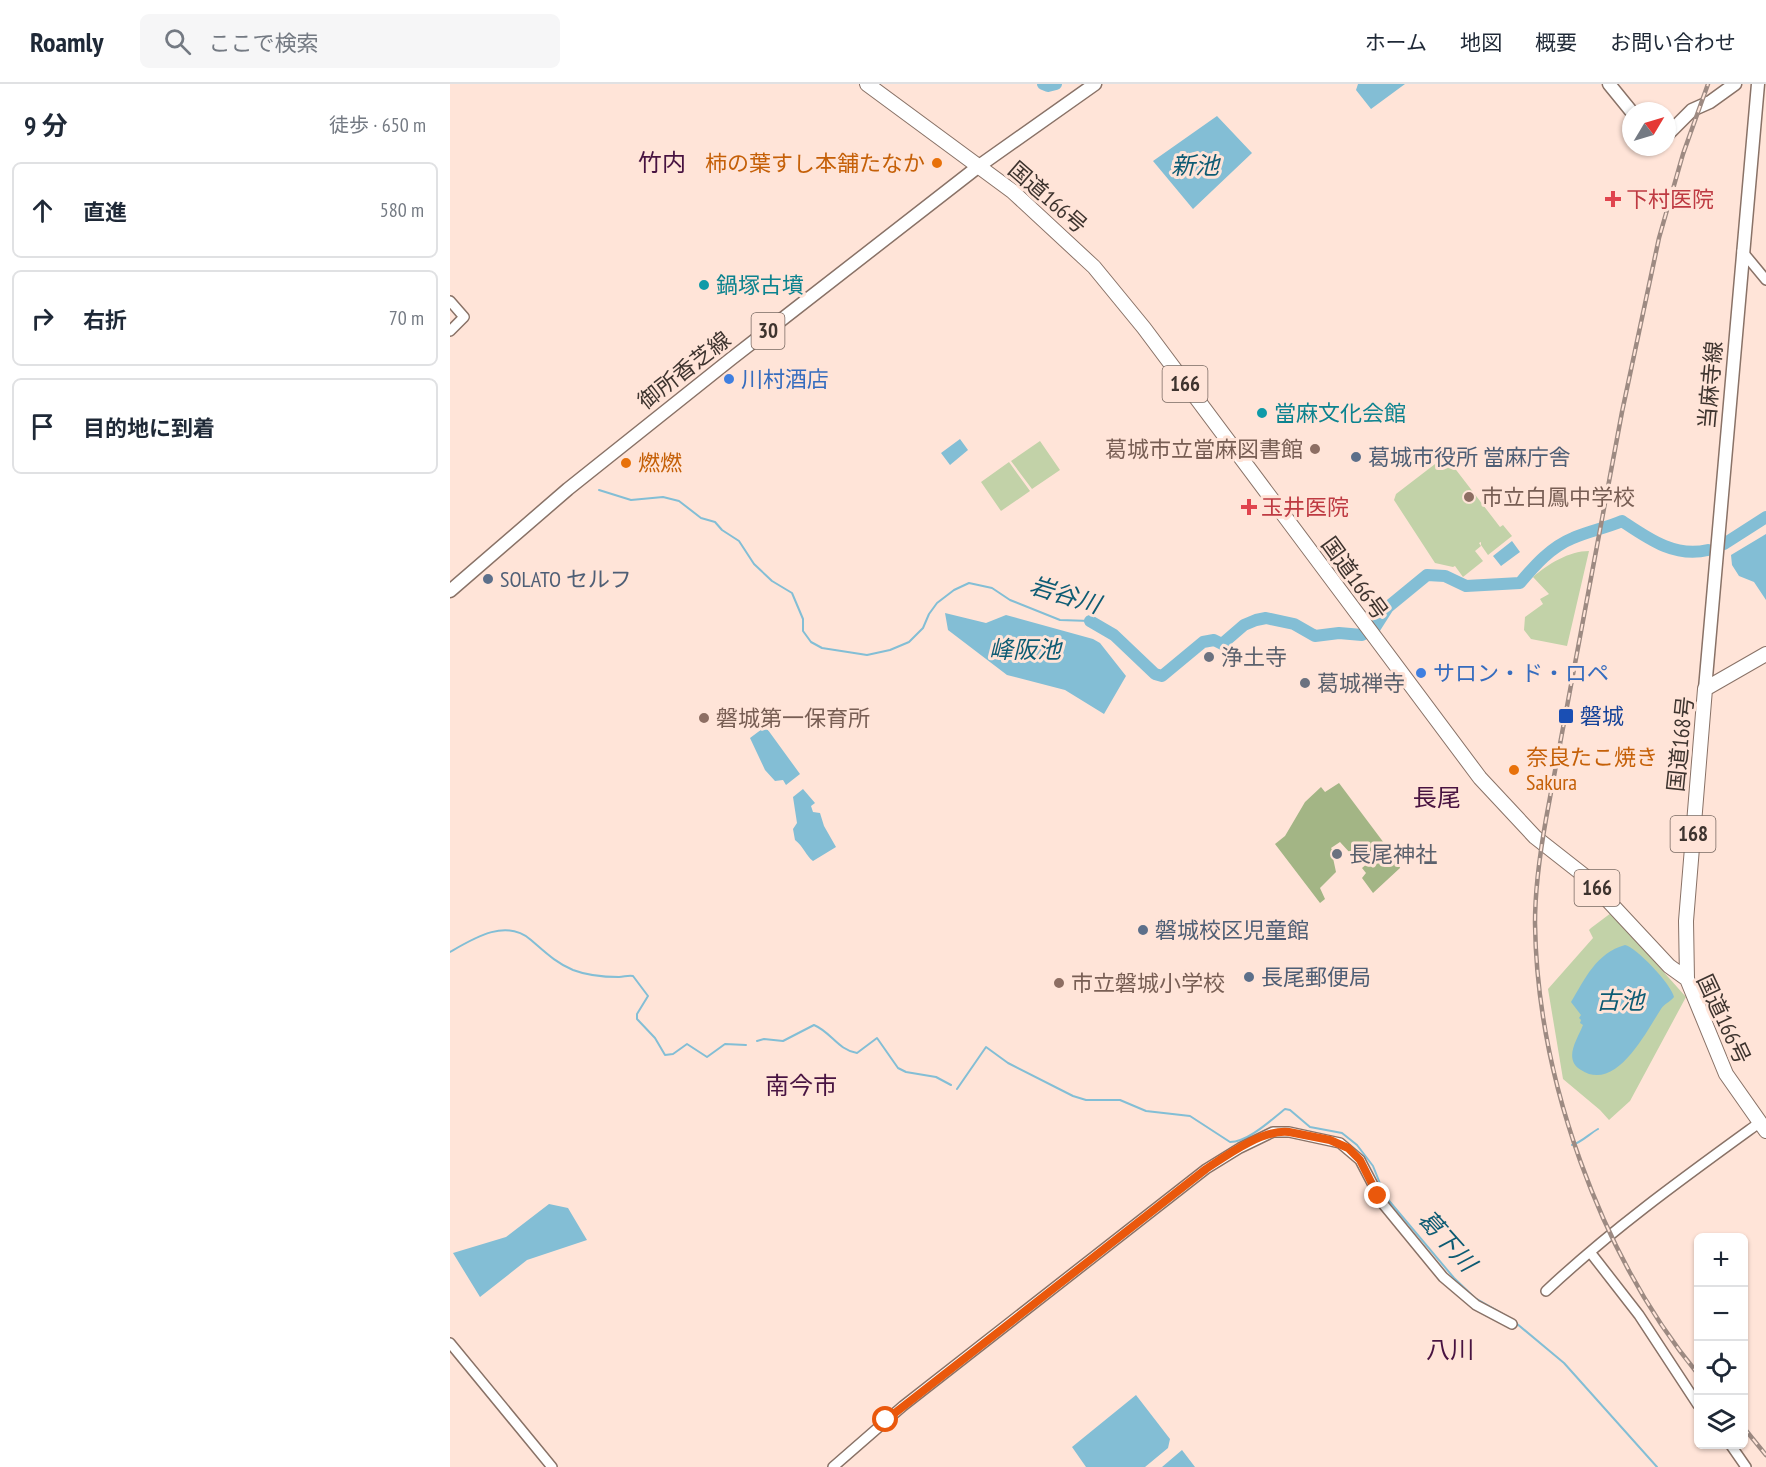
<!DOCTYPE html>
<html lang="ja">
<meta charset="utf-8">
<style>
:root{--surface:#fff;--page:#f6f6f7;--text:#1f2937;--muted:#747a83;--line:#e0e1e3}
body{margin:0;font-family:"PT Sans Narrow","Noto Sans JP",sans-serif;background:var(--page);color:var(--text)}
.controls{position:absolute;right:18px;bottom:18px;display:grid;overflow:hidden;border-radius:9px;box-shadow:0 2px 4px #0004}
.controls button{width:54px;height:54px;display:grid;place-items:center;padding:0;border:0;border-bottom:2px solid var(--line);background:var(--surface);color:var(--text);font:30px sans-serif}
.compass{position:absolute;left:1172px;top:18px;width:54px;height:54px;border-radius:50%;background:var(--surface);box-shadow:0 2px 4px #0004;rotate:52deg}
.stop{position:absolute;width:18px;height:18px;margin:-14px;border:4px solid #ea580c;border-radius:50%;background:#fff}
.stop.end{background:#ea580c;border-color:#fff;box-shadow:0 2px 6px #0008}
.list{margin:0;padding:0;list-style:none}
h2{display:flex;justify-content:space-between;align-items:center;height:78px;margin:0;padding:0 24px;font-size:26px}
h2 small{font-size:20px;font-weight:400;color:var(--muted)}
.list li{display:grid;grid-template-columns:39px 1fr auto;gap:18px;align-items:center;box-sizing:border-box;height:96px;margin:0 12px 12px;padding:0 12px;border:2px solid var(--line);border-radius:9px}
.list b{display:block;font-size:22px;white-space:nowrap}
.list em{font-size:20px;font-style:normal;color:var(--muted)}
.icon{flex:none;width:33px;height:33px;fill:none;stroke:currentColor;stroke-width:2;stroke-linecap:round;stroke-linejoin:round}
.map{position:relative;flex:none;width:1316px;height:1383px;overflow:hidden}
header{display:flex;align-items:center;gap:36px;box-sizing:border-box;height:84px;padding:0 30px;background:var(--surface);border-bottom:2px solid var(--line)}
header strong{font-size:28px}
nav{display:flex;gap:33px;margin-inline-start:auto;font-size:21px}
.search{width:420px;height:54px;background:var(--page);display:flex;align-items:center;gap:15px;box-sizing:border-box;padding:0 21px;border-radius:9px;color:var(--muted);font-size:22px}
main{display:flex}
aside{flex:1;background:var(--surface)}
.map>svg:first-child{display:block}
.green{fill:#c2d2a8}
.forest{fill:#a3b585}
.water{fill:#83bed5}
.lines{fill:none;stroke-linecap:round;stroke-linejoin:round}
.stream{stroke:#83bed5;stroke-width:2}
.river{stroke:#83bed5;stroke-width:12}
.minor-casing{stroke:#897267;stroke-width:12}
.major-casing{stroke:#897267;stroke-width:15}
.highway-casing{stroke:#897267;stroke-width:16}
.minor{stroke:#fff;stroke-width:9}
.major{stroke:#fff;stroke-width:12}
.highway{stroke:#fff;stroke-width:14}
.rail-casing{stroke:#9d8a82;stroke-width:4.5}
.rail{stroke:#ffe4d8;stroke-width:2;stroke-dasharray:7;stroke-linecap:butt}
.route{stroke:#ea580c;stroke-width:8}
.food-dot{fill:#e8710a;stroke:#ffe4d8;stroke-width:2}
.health-dot{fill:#e0444e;stroke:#ffe4d8;stroke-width:2}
.culture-dot{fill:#0f9aa8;stroke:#ffe4d8;stroke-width:2}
.shop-dot{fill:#3f7fe0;stroke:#ffe4d8;stroke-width:2}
.education-dot{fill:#8d6e63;stroke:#ffe4d8;stroke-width:2}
.service-dot{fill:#5c6f8a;stroke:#ffe4d8;stroke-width:2}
.worship-dot{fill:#6b7280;stroke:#ffe4d8;stroke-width:2}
.transit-dot{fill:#1a4fb4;stroke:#ffe4d8;stroke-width:2}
.labels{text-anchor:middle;stroke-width:6;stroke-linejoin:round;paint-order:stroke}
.shield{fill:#ffe4d8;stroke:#786962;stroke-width:1.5}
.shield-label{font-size:21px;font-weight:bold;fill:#3e342f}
.food-label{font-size:22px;fill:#c56008;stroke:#ffe4d8;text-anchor:start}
.street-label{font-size:22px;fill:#3e342f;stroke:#ffe4d8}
.health-label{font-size:22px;fill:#be3a42;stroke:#ffe4d8;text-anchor:start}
.culture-label{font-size:22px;fill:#0d838f;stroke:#ffe4d8;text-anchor:start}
.shop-label{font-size:22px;fill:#366cbe;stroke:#ffe4d8;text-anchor:start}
.education-label{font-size:22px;fill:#785e54;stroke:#ffe4d8;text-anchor:start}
.service-label{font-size:22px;fill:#4e5e75;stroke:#ffe4d8;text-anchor:start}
.worship-label{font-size:22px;fill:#5b616d;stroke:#ffe4d8;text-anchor:start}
.transit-label{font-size:22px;fill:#164399;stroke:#ffe4d8;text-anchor:start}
.neighbourhood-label{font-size:24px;fill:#481341;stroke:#ffe4d8}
.water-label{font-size:24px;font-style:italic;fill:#0d5b73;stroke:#ffe4d8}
</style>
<header>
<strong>Roamly</strong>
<div class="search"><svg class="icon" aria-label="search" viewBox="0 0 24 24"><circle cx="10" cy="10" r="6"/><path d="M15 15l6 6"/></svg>ここで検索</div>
<nav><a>ホーム</a><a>地図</a><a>概要</a><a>お問い合わせ</a></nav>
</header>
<main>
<aside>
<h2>9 分<small>徒歩 · 650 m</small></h2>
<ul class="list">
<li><svg class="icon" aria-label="ahead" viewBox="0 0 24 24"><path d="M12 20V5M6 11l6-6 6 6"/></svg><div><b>直進</b></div><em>580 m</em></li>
<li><svg class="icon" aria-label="right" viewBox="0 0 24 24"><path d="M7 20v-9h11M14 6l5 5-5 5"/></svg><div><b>右折</b></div><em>70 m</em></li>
<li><svg class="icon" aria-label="arrive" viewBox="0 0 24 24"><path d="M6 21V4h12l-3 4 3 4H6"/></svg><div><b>目的地に到着</b></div></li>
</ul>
</aside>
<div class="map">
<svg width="1316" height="1383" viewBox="0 0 1316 1383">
<rect width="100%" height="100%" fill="#ffe4d8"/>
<!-- green -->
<path class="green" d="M 590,357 L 610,386 L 582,405 L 561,377 Z
M 989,377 L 1000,378 L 1050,443 L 1053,441 L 1062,452 L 1038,471 L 1031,461 L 1031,458 L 1029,459 L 1031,462 L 1025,467 L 1033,477 L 1013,493 L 1005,482 L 1003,483 L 985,479 L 944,416 L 946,410 Z
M 559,378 L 580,407 L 551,427 L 531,398 Z
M 1139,467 L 1117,562 L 1081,555 L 1074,546 L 1075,533 L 1093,520 L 1090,515 L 1099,510 L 1083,493 C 1098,480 1119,467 1139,467 Z
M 1161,829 L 1236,913 L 1180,1017 L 1159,1036 L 1150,1026 L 1113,995 L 1098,905 L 1143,854 L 1139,846 L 1141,844 Z"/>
<!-- forest -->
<path class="forest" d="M 889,699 L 949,779 L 950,784 L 923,809 L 912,794 L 916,789 L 912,784 L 918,779 L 908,766 L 901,770 L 890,758 L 881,764 L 885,770 L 883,774 L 886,788 L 870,804 L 875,815 L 870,819 L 825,760 L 835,752 L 855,718 L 871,703 L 875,708 Z"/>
<!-- water -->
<path class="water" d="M 908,0 L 955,0 L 921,25 L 906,6 Z
M 767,32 L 802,69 L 743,125 L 703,77 Z
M 510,355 L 518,366 L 500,381 L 491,369 Z
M 1316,450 L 1316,516 L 1304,498 L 1289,492 L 1282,481 L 1281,471 Z
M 1062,457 L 1070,468 L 1051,482 L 1043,472 Z
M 495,529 L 536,539 L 556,531 L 643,555 L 650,559 L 676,592 L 654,630 L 615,606 L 557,591 L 498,546 Z
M 312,645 L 318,646 L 350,690 L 336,701 L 333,696 L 325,697 L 315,686 L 300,654 Z
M 353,705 L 365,719 L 361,722 L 363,728 L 370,729 L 374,742 L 386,763 L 363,777 C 356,772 354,763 345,756 L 343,745 L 347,739 L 343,713 Z
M 1175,861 C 1186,863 1222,901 1224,913 C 1220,918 1214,920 1211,925 C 1196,948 1166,1009 1131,986 C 1113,975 1127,956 1133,941 L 1130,939 L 1131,936 L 1129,934 L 1131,931 L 1121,918 C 1135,895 1146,869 1175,861 Z
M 99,1120 L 118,1124 L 137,1156 L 77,1176 L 30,1213 L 3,1169 L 56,1153 Z
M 686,1311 L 720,1355 L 718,1364 L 695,1383 L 636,1383 L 622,1363 Z
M 732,1366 L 745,1383 L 712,1383 Z"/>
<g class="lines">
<!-- stream -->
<path class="stream" d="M 149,406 L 181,416 L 213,413 L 229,417 L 251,434 L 265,438 L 272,446 L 289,457 L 304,480 L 322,497 L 342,509 L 353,535 L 353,547 L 361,558 L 372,564 L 417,571 L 440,566 L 459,558 L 473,544 L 479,530 L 487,519 L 504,506 L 519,499 L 542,504 L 560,516 L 610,536 L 640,537
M 0,868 C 24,854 56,834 81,856 C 95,868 106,879 123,886 C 136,891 155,893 169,893 C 174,893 178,891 183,892 L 198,912 L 187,930 L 187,935 L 205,954 L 215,971 L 223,970 L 237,960 L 257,973 L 275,960 L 296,961
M 307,957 L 314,955 L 333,957 L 364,941 C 381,948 388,966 407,969 L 427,954 L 448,984 L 456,988 L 486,993 L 501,1001
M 507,1005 L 536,963 L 558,979 L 623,1012 L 636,1016 L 670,1016 L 696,1027 L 740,1032 L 780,1058 C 798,1058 821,1036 835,1025 L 840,1026 L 860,1043 L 892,1049 L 907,1061 L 923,1082 L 935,1112 L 1004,1194 L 1025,1214 L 1060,1234 L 1114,1279 L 1207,1383
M 1122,1061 C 1132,1058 1139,1050 1148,1045"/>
<!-- river -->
<path class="river" d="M 593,0 L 598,2 L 606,0
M 1274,460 L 1316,433
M 640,537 L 664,551 L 705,590 L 712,592 L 753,558 L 764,556 L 772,560 L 794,541 L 806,536 L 816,534 L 844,540 L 865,552 L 889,549 L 912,551 L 924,545 L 938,523 L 977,491 L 995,492 L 1016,502 L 1070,499 C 1085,481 1101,463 1123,454 C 1139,447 1156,444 1172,437 C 1199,455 1225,474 1258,466"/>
<defs>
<path id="minor" d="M 1292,167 L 1316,196
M 0,217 L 14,233 L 0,247
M 1140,1168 L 1189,1231 L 1248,1321
M 1096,1207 C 1162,1145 1236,1092 1309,1039
M 0,1259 L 102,1383
M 1280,1360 L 1296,1383
M 383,1383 L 453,1322 L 756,1085 L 790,1064 L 823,1048 L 839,1048 L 890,1059 L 910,1076 L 933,1120 L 993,1193 L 1026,1221 L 1062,1240"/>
<path id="major" d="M 1159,0 L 1181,27
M 1217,51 L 1242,26 L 1260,18 L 1285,0
M 0,507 L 118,405 L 281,275 L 529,82 L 645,0
M 1255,605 L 1308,0"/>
<path id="highway" d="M 417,0 L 562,107 L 644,183 L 694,244 L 1030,694 L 1085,753 L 1136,793 L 1219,882 L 1237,895 L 1276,990 L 1316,1047
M 1237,895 L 1236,837 L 1255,605 L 1316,570"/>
</defs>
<!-- minor casing -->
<use href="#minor" class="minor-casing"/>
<!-- major casing -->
<use href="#major" class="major-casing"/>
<!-- highway casing -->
<use href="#highway" class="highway-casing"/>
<!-- minor -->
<use href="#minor" class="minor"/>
<!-- major -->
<use href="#major" class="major"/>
<!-- highway -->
<use href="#highway" class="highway"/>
<defs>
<path id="rail" d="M 1248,1290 C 1150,1171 1087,993 1085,839 C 1085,804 1090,769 1096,735 L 1172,328 L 1209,154 L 1233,70 L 1258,0
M 1294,1344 L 1316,1371"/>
</defs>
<!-- rail casing -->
<use href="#rail" class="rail-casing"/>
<!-- rail -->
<use href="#rail" class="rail"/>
</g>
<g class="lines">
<!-- route -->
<path class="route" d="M 436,1336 L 756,1085 C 777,1071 813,1045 839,1048 L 880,1056 L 898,1064 L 910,1076 L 928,1112"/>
</g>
<!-- markers -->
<g class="food-dot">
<circle cx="487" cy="79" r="6"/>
<circle cx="176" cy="379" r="6"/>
<circle cx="1064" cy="686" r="6"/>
</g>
<g class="health-dot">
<path d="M1160 106h6v6h6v6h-6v6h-6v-6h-6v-6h6z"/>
<path d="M796 414h6v6h6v6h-6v6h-6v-6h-6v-6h6z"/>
</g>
<g class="culture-dot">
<circle cx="254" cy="201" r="6"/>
<circle cx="812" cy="329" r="6"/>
</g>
<g class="shop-dot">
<circle cx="279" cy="295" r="6"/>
<circle cx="971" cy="589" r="6"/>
</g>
<g class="education-dot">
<circle cx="865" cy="365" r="6"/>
<circle cx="1019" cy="413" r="6"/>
<circle cx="254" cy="634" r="6"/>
<circle cx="609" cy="899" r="6"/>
</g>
<g class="service-dot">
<circle cx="906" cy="373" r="6"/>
<circle cx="38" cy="495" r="6"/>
<circle cx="693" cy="846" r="6"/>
<circle cx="799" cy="893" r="6"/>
</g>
<g class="worship-dot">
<circle cx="759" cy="573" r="6"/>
<circle cx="855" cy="599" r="6"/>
<circle cx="887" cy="770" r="6"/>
</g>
<rect class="transit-dot" x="1108" y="624" width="16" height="16" rx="3"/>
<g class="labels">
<!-- shield labels -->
<g class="shield">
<rect x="301.5" y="229" width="33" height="36" rx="4.5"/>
<rect x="712.5" y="282" width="45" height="36" rx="4.5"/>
<rect x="1220.5" y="732" width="45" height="36" rx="4.5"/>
<rect x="1124.5" y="786" width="45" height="36" rx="4.5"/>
</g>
<g class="shield-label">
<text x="318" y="254">30</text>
<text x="735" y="307">166</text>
<text x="1243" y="757">168</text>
<text x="1147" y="811">166</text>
</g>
<!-- food labels -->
<g class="food-label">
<text x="475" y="87" text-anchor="end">柿の葉すし本舗たなか</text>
<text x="188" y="387">燃燃</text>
<text x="1076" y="681">奈良たこ焼き<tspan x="1076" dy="25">Sakura</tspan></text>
</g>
<!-- street labels -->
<g class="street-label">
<text transform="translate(598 113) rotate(41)" y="8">国道166号</text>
<text transform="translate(234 286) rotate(-38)" y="8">御所香芝線</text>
<text transform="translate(1260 301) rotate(-85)" y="8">当麻寺線</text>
<text transform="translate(905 494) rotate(54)" y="8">国道166号</text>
<text transform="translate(1230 660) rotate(-84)" y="8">国道168号</text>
<text transform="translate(1274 935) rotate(65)" y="8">国道166号</text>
</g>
<!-- health labels -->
<g class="health-label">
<text x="1176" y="123">下村医院</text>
<text x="811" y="431">玉井医院</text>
</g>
<!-- culture labels -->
<g class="culture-label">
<text x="266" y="209">鍋塚古墳</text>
<text x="824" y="337">當麻文化会館</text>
</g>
<!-- shop labels -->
<g class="shop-label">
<text x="291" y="303">川村酒店</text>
<text x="983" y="597">サロン・ド・ロペ</text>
</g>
<!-- education labels -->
<g class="education-label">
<text x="853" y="373" text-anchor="end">葛城市立當麻図書館</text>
<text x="1031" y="421">市立白鳳中学校</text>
<text x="266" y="642">磐城第一保育所</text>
<text x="621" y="907">市立磐城小学校</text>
</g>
<!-- service labels -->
<g class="service-label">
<text x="918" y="381">葛城市役所 當麻庁舎</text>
<text x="50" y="503">SOLATO セルフ</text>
<text x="705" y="854">磐城校区児童館</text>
<text x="811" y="901">長尾郵便局</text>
</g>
<!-- worship labels -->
<g class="worship-label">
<text x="771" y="581">浄土寺</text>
<text x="867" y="607">葛城禅寺</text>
<text x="899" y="778">長尾神社</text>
</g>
<!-- transit labels -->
<g class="transit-label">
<text x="1130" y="640">磐城</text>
</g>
<!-- neighbourhood labels -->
<g class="neighbourhood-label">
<text x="212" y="87">竹内</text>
<text x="987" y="722">長尾</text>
<text x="351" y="1010">南今市</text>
<text x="1000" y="1274">八川</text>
</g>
<!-- water labels -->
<g class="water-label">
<text x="745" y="90">新池</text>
<text transform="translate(615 511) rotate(17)" y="8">岩谷川</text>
<text x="575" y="574">峰阪池</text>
<text x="1170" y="925">古池</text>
<text transform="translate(997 1157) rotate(48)" y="8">葛下川</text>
</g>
</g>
</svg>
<div class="controls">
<button>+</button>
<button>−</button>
<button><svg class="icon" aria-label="locate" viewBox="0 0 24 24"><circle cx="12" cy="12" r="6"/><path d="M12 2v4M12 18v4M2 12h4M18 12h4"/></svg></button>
<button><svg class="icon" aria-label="layers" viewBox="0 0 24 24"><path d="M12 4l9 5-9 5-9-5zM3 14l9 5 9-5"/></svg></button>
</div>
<svg class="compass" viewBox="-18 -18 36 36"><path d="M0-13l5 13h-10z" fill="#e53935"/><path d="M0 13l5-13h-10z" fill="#747a83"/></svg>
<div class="stop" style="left:436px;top:1336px"></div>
<div class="stop end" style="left:928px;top:1112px"></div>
</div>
</main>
